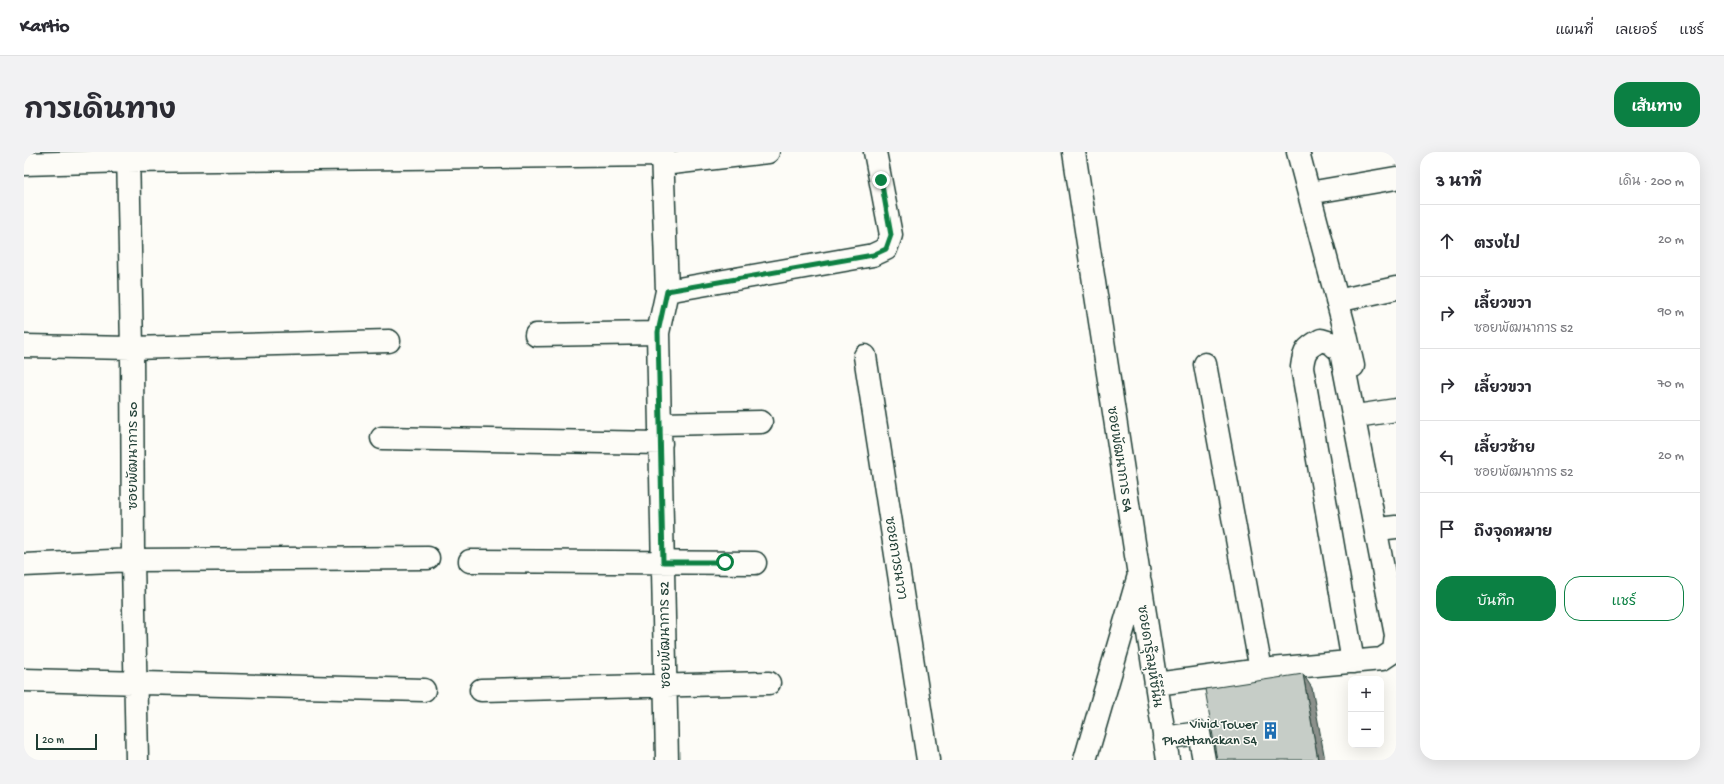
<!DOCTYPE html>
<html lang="th">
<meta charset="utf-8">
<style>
:root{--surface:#fff;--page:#f2f2f3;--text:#2b2b33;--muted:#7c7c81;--line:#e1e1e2;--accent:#0b8043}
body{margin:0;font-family:"Gochi Hand","Playpen Sans Thai",sans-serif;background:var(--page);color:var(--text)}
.controls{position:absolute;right:12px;bottom:12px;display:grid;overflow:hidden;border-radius:8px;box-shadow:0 4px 16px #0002}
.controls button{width:36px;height:36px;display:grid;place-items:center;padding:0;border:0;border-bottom:1px solid var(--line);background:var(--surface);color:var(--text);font:20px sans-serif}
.scale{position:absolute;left:12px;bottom:10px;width:61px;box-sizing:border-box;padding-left:4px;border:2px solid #1f3d34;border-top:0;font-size:11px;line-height:14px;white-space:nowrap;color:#1f3d34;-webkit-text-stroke:3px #fdfcf7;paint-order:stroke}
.stop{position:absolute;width:12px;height:12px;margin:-9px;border:3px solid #0b8043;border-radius:50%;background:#fff}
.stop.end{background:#0b8043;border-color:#fff;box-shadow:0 1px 4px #0008}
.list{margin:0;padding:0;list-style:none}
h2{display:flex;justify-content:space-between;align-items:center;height:52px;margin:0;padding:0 16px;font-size:17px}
h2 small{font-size:13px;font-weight:400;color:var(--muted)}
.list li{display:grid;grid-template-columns:26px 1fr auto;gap:12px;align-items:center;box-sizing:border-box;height:72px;padding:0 16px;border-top:1px solid var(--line)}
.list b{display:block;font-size:15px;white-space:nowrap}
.list p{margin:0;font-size:13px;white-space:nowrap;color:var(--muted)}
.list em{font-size:13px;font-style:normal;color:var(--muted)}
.actions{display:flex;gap:8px;padding:12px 16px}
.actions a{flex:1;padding:9px 0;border:1px solid var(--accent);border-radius:16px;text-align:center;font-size:14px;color:var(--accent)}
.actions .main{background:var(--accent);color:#fff}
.icon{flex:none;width:22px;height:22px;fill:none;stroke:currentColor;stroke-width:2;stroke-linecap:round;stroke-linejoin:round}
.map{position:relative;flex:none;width:1372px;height:608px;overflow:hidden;border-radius:16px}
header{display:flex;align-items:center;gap:24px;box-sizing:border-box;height:56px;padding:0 20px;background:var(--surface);border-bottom:1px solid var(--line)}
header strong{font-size:19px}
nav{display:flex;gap:22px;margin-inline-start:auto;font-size:14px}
.intro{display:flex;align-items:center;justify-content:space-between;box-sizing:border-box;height:96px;padding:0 24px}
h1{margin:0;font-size:28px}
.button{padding:10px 18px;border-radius:16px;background:var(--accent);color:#fff;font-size:14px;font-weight:700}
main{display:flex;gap:24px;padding:0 24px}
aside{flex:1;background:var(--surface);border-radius:16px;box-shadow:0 4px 16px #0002}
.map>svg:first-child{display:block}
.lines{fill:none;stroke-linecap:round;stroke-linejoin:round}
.minor-casing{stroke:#1f3d34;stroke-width:25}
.minor{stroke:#fdfcf7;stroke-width:22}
.shaded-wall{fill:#8b908b;stroke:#1f3d34}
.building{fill:#c6cdc7;stroke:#1f3d34}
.route{stroke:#0b8043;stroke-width:5}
.labels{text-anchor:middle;stroke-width:3;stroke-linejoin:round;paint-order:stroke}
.street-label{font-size:14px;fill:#1f3d34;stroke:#fdfcf7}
.poi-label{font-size:14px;fill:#1f3d34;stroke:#fdfcf7;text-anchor:end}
</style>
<header>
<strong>Kartio</strong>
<nav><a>แผนที่</a><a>เลเยอร์</a><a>แชร์</a></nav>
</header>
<div class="intro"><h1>การเดินทาง</h1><a class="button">เส้นทาง</a></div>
<main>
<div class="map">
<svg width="1372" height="608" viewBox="0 0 1372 608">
<rect width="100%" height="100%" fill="#fdfcf7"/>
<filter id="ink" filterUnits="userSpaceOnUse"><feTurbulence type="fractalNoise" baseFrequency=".025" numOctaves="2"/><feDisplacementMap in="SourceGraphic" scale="8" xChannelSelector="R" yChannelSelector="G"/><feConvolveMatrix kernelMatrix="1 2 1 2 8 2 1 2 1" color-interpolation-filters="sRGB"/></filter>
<g filter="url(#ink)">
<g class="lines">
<defs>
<path id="minor" d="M 104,0 L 108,196 L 109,408 L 113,608
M 638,0 L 643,139 L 634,181 L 643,608
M 1050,0 L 1115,423 L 1061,608
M 1274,0 L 1320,174 L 1329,214
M 0,12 L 104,9 L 638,3
M 639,12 L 744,0
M 1285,41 L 1372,26
M 643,139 L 849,103 L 862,97 L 867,83 L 851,0
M 1313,149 L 1372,136
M 512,183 L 634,181
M 0,194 L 108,196 L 365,189
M 841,204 L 904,608
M 1181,212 L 1237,518
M 1339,263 L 1372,258
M 636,272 L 737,270
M 358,286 L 637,291
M 1363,376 L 1372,375
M 446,409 L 731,411
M 0,413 L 109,408 L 404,406
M 1116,430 L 1144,608
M 0,528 L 400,538
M 1132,532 L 1237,518 L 1358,507 L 1370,499 L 1372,483 L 1317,200 L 1307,191 L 1297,188 C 1282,196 1280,199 1278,215 L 1329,510
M 457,538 L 745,531
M 1140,586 L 1175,581 L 1180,608"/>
</defs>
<!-- minor casing -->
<use href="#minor" class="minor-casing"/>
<!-- minor -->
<use href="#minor" class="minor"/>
</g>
<!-- shaded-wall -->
<path class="shaded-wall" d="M 1279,522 L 1288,536 L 1301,608 L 1294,608 Z"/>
<!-- building -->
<path class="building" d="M 1279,522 L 1294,608 L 1193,608 L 1181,537 Z"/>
</g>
<g class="lines" filter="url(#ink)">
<!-- route -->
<path class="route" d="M 701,410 L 639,410 L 634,180 L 643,139 L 849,103 L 862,97 L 867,83 L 857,28"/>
</g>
<!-- icons -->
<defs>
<symbol id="building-bare" viewBox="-9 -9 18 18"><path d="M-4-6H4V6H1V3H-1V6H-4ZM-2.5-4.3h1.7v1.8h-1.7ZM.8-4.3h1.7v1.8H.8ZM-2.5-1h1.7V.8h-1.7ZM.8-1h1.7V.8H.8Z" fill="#1f6fb2" stroke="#fdfcf7" stroke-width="2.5" paint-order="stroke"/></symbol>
</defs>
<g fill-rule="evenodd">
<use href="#building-bare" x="1234" y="566" width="25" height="25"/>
</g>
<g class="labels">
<!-- street labels -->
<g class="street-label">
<text transform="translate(108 304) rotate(-90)" y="5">ซอยพัฒนาการ 50</text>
<text transform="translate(1097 307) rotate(81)" y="5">ซอยพัฒนาการ 54</text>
<text transform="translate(873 406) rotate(81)" y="5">ซอยถาวรนาวา</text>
<text transform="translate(640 483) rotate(-91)" y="5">ซอยพัฒนาการ 52</text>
<text transform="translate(1127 504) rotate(81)" y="5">ซอยดารุ๊ลมุห์ซีนีน</text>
</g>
<!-- poi labels -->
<g class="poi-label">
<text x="1233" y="576">Vivid Tower<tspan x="1233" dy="16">Phattanakan 54</tspan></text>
</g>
</g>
</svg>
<div class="controls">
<button>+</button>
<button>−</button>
</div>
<div class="scale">20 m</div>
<div class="stop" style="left:701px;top:410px"></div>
<div class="stop end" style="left:857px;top:28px"></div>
</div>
<aside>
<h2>3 นาที<small>เดิน · 200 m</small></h2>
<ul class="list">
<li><svg class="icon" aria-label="ahead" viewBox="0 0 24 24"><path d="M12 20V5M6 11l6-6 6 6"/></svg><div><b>ตรงไป</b></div><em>20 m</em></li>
<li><svg class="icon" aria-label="right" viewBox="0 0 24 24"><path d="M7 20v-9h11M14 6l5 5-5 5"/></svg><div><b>เลี้ยวขวา</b><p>ซอยพัฒนาการ 52</p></div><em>90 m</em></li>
<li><svg class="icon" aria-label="right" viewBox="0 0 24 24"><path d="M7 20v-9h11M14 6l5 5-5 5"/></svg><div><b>เลี้ยวขวา</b></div><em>70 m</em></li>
<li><svg class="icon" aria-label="left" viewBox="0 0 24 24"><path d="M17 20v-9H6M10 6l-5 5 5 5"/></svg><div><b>เลี้ยวซ้าย</b><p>ซอยพัฒนาการ 52</p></div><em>20 m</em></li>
<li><svg class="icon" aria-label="arrive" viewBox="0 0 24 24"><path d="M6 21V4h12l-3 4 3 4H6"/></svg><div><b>ถึงจุดหมาย</b></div></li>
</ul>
<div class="actions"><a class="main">บันทึก</a><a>แชร์</a></div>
</aside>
</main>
